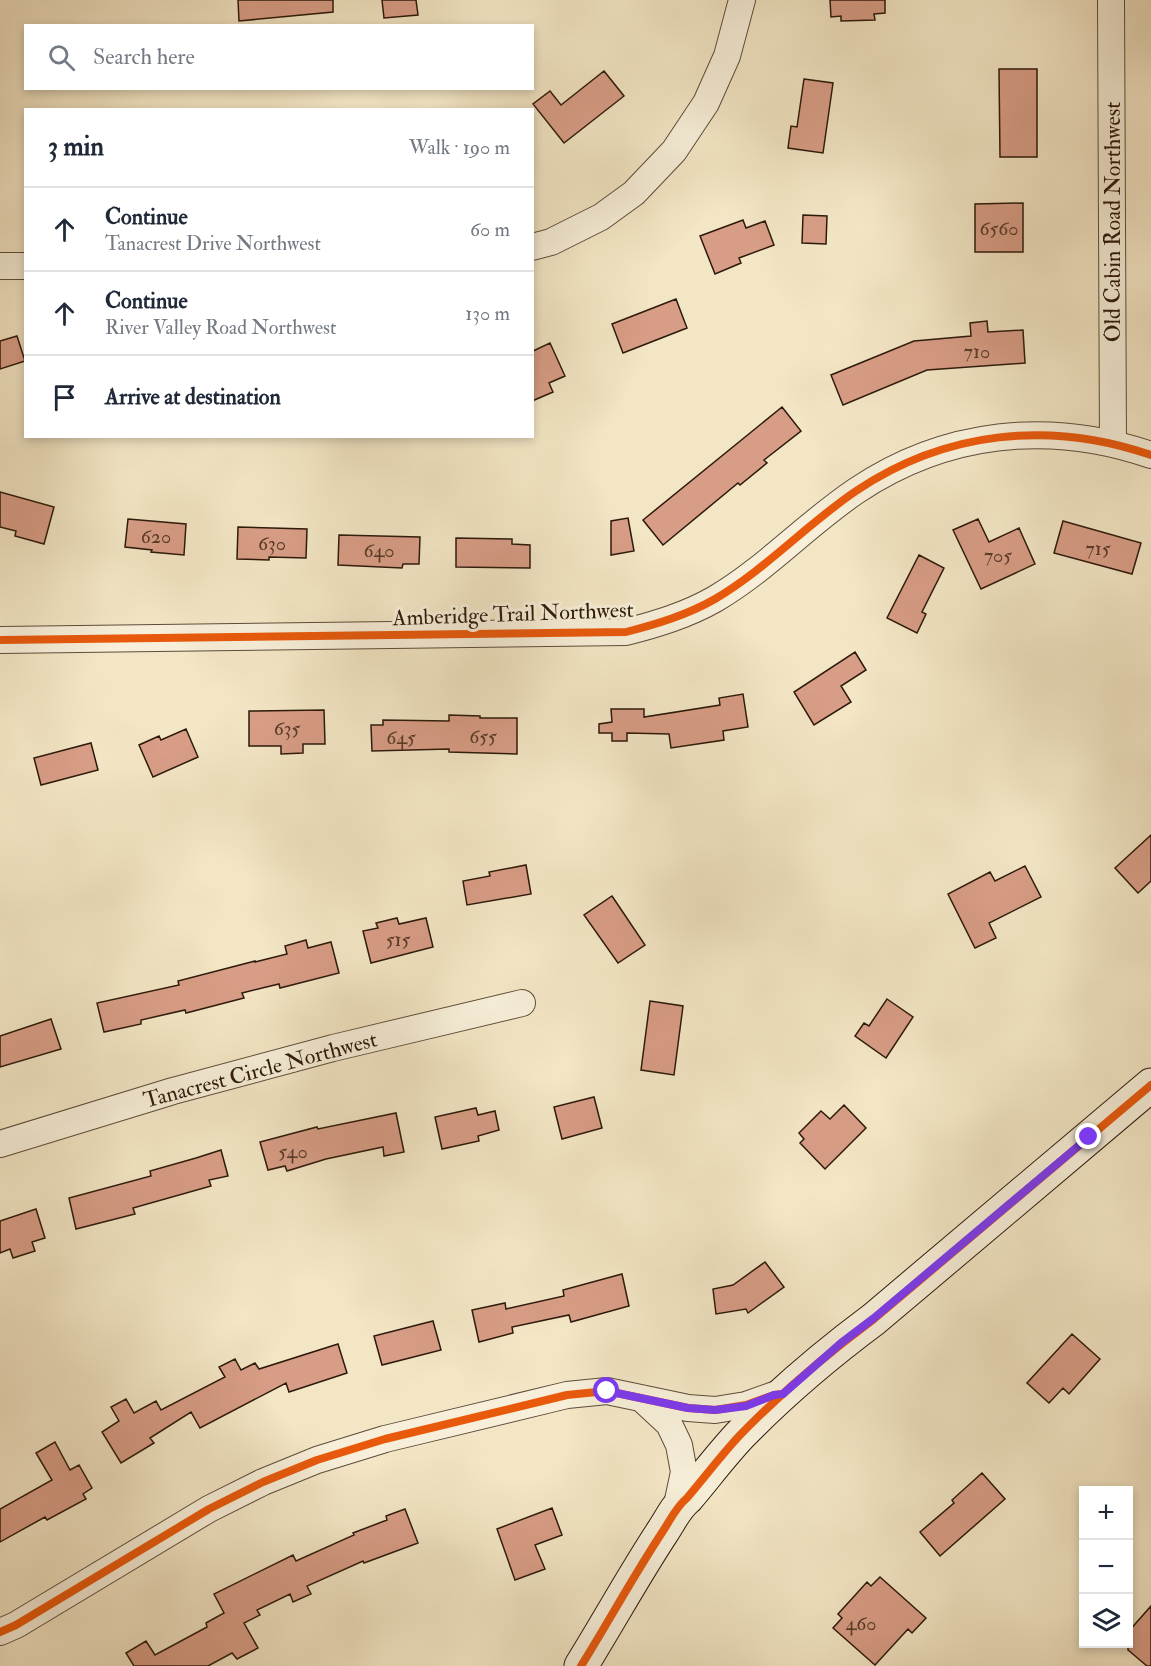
<!DOCTYPE html>
<meta charset="utf-8">
<style>
:root{--surface:#fff;--page:#f2f2f3;--text:#1f2937;--muted:#747a83;--line:#e0e1e3}
body{margin:0;font-family:"IM FELL Double Pica",serif;background:var(--page);color:var(--text)}
.controls{position:absolute;right:18px;bottom:18px;display:grid;overflow:hidden;border-radius:0px;box-shadow:0 3px 9px #0003}
.controls button{width:54px;height:54px;display:grid;place-items:center;padding:0;border:0;border-bottom:2px solid var(--line);background:var(--surface);color:var(--text);font:30px sans-serif}
.stop{position:absolute;width:18px;height:18px;margin:-14px;border:4px solid #7c3aed;border-radius:50%;background:#fff}
.stop.end{background:#7c3aed;border-color:#fff;box-shadow:0 2px 6px #0008}
.list{margin:0;padding:0;list-style:none}
h2{display:flex;justify-content:space-between;align-items:center;height:78px;margin:0;padding:0 24px;font-size:26px}
h2 small{font-size:20px;font-weight:400;color:var(--muted)}
.list li{display:grid;grid-template-columns:39px 1fr auto;gap:18px;align-items:center;box-sizing:border-box;height:84px;padding:0 24px;border-top:2px solid var(--line)}
.list b{display:block;font-size:22px;white-space:nowrap}
.list p{margin:0;font-size:20px;white-space:nowrap;color:var(--muted)}
.list em{font-size:20px;font-style:normal;color:var(--muted)}
.icon{flex:none;width:33px;height:33px;fill:none;stroke:currentColor;stroke-width:2;stroke-linecap:round;stroke-linejoin:round}
.map{position:relative;flex:none;width:1151px;height:1666px;overflow:hidden}
.search{position:absolute;background:var(--surface);box-shadow:0 3px 9px #0003;left:24px;top:24px;width:510px;height:66px;display:flex;align-items:center;gap:15px;box-sizing:border-box;padding:0 21px;border-radius:0px;color:var(--muted);font-size:22px}
.panel{position:absolute;background:var(--surface);box-shadow:0 3px 9px #0003;left:24px;top:108px;width:510px;height:330px;border-radius:0px}
.map>svg:first-child{display:block}
.building{fill:#d89d86;stroke:#2c190a;stroke-width:1.5}
.lines{fill:none;stroke-linecap:round;stroke-linejoin:round}
.street-casing{stroke:#5e4c39;stroke-width:28}
.secondary-casing{stroke:#2c190a;stroke-width:35}
.street{stroke:#f7efd9;stroke-width:26}
.secondary{stroke:#f7efd9;stroke-width:33}
.cycleway-casing{stroke:#f7efd9;stroke-width:11}
.cycleway{stroke:#e8590c;stroke-width:8}
.route{stroke:#7c3aed;stroke-width:8}
.labels{text-anchor:middle;stroke-width:6;stroke-linejoin:round;paint-order:stroke}
.number-label{font-size:20px;fill:#573a29}
.street-label{font-size:22px;fill:#2c190a;stroke:#f7efd9}
</style>
<div class="map">
<svg width="1151" height="1666" viewBox="0 0 1151 1666">
<rect width="100%" height="100%" fill="#f3e6c5"/>
<filter id="stains"><feTurbulence type="fractalNoise" baseFrequency=".00333" numOctaves="4"/><feColorMatrix values="0 0 0 0 .2 0 0 0 0 .09 0 0 0 0 .02 0 0 0 .5 -.17"/></filter>
<radialGradient id="worn" r=".72"><stop offset=".6" stop-color="#630" stop-opacity="0"/><stop offset="1" stop-color="#630" stop-opacity=".3"/></radialGradient>
<!-- building -->
<path class="building" d="M 238,0 L 333,0 L 333,12 L 239,21 Z
M 382,0 L 416,0 L 418,15 L 384,18 Z
M 830,0 L 885,0 L 885,13 L 874,14 L 875,20 L 841,21 L 841,16 L 831,17 Z
M 999,69 L 1037,69 L 1037,157 L 1000,157 Z
M 604,71 L 624,96 L 564,143 L 533,104 L 550,91 L 561,105 Z
M 804,79 L 833,83 L 823,153 L 788,148 L 791,126 L 797,127 Z
M 1023,203 L 1023,252 L 975,252 L 975,204 Z
M 803,215 L 827,216 L 826,244 L 802,243 Z
M 743,220 L 746,228 L 765,221 L 774,245 L 739,258 L 741,263 L 715,274 L 700,236 Z
M 676,299 L 687,328 L 623,353 L 612,324 Z
M 987,321 L 988,332 L 1023,330 L 1025,363 L 927,370 L 843,405 L 831,375 L 914,341 L 971,336 L 970,323 Z
M 17,336 L 25,361 L 0,369 L 0,341 Z
M 550,343 L 565,376 L 549,383 L 553,392 L 532,401 L 532,350 L 533,351 Z
M 782,407 L 801,431 L 764,460 L 767,463 L 740,485 L 738,483 L 663,545 L 643,520 Z
M 0,492 L 54,507 L 44,544 L 15,536 L 16,531 L 0,527 Z
M 628,518 L 634,551 L 611,555 L 611,521 Z
M 128,519 L 186,524 L 184,555 L 151,552 L 152,550 L 125,547 Z
M 978,519 L 989,542 L 1019,528 L 1035,564 L 981,589 L 953,530 Z
M 1063,521 L 1141,543 L 1132,574 L 1054,553 Z
M 238,527 L 307,529 L 306,558 L 269,557 L 269,560 L 237,559 Z
M 339,535 L 420,537 L 419,564 L 403,564 L 402,568 L 338,565 Z
M 456,538 L 512,539 L 512,544 L 530,545 L 530,568 L 456,567 Z
M 919,555 L 944,568 L 922,612 L 926,614 L 917,633 L 887,618 Z
M 855,652 L 866,670 L 841,686 L 851,702 L 814,725 L 794,692 Z
M 743,694 L 748,727 L 723,731 L 724,740 L 671,748 L 669,734 L 627,733 L 627,741 L 612,741 L 612,733 L 599,733 L 599,724 L 612,722 L 611,709 L 644,709 L 644,717 L 720,705 L 719,698 Z
M 324,710 L 325,744 L 303,744 L 303,753 L 281,754 L 281,746 L 249,746 L 249,711 Z
M 449,715 L 480,716 L 480,718 L 517,718 L 517,754 L 449,752 L 449,749 L 372,751 L 371,725 L 383,725 L 383,720 L 449,721 Z
M 186,729 L 198,757 L 153,777 L 139,745 L 159,736 L 161,740 Z
M 91,743 L 98,770 L 41,785 L 34,758 Z
M 1151,835 L 1151,881 L 1138,893 L 1115,868 Z
M 526,865 L 531,894 L 467,905 L 463,881 L 490,876 L 489,872 Z
M 1025,866 L 1041,897 L 989,923 L 996,938 L 975,948 L 948,894 L 990,872 L 995,881 Z
M 612,896 L 645,945 L 618,963 L 584,915 Z
M 397,918 L 399,924 L 426,918 L 433,947 L 371,963 L 363,931 L 378,928 L 376,923 Z
M 306,940 L 308,948 L 331,942 L 339,973 L 280,988 L 279,984 L 242,993 L 244,998 L 186,1013 L 185,1010 L 141,1020 L 141,1024 L 104,1032 L 97,1003 L 179,985 L 178,981 L 255,961 L 255,962 L 287,954 L 285,946 Z
M 887,999 L 913,1017 L 886,1058 L 855,1036 L 864,1023 L 869,1026 Z
M 650,1001 L 683,1006 L 674,1075 L 641,1070 Z
M 51,1019 L 61,1049 L 0,1067 L 0,1036 Z
M 594,1097 L 602,1128 L 562,1139 L 554,1107 Z
M 844,1105 L 866,1128 L 825,1169 L 800,1143 L 804,1139 L 799,1133 L 821,1111 L 830,1119 Z
M 476,1108 L 478,1115 L 495,1111 L 499,1130 L 478,1136 L 479,1141 L 442,1149 L 435,1117 Z
M 396,1113 L 404,1152 L 384,1156 L 383,1147 L 326,1159 L 287,1171 L 285,1166 L 268,1170 L 260,1142 L 317,1127 L 318,1129 Z
M 221,1150 L 228,1176 L 209,1180 L 211,1186 L 133,1208 L 135,1214 L 76,1229 L 69,1198 L 151,1176 L 150,1171 L 196,1158 Z
M 36,1209 L 45,1238 L 32,1242 L 35,1251 L 13,1258 L 10,1249 L 0,1253 L 0,1221 Z
M 765,1262 L 784,1287 L 748,1313 L 746,1309 L 716,1314 L 713,1289 L 733,1285 Z
M 622,1274 L 629,1306 L 571,1322 L 569,1315 L 512,1327 L 513,1333 L 479,1342 L 472,1310 L 505,1303 L 506,1309 L 564,1296 L 563,1290 Z
M 433,1321 L 441,1350 L 382,1365 L 374,1336 Z
M 1072,1334 L 1100,1359 L 1069,1394 L 1063,1388 L 1049,1403 L 1027,1383 Z
M 338,1344 L 347,1373 L 289,1392 L 286,1383 L 200,1428 L 191,1412 L 150,1438 L 154,1443 L 121,1463 L 102,1432 L 119,1421 L 111,1407 L 126,1399 L 134,1413 L 156,1401 L 161,1410 L 225,1377 L 219,1367 L 235,1359 L 241,1370 L 255,1363 L 259,1369 Z
M 55,1442 L 70,1470 L 79,1465 L 92,1488 L 83,1494 L 86,1499 L 47,1520 L 45,1517 L 0,1542 L 0,1509 L 52,1480 L 36,1453 Z
M 982,1473 L 1005,1499 L 940,1556 L 920,1532 L 954,1503 L 952,1500 Z
M 552,1508 L 562,1535 L 535,1545 L 545,1569 L 515,1580 L 497,1529 Z
M 405,1509 L 418,1543 L 364,1563 L 363,1561 L 307,1586 L 311,1594 L 293,1602 L 290,1594 L 257,1610 L 260,1615 L 244,1623 L 258,1648 L 237,1659 L 232,1653 L 208,1666 L 134,1666 L 126,1653 L 146,1641 L 155,1655 L 207,1627 L 206,1623 L 224,1613 L 214,1594 L 293,1555 L 296,1561 L 354,1535 L 353,1533 L 387,1520 L 386,1516 Z
M 880,1577 L 926,1618 L 912,1633 L 908,1629 L 875,1665 L 833,1628 L 842,1618 L 838,1614 L 867,1582 L 871,1586 Z
M 1151,1606 L 1151,1666 L 1147,1666 L 1128,1650 L 1128,1632 Z"/>
<g class="lines">
<defs>
<path id="street" d="M 1111,0 L 1113,443
M 532,247 L 551,242 L 601,217 L 634,193 L 674,151 L 706,103 L 727,56 L 742,0
M 0,266 L 26,266
M 0,640 L 626,632 C 657,624 687,615 715,599 C 766,569 807,524 856,491 C 945,431 1050,420 1151,455
M 0,1144 L 173,1091 L 333,1048 L 522,1003
M 641,1398 L 669,1424 L 679,1445 L 684,1472 L 677,1505
M 0,1632 L 16,1625 L 209,1509 L 263,1482 L 317,1460 L 385,1439 L 567,1395 L 607,1391 L 688,1408 L 715,1410 L 746,1405 L 774,1395 L 780,1394"/>
<path id="secondary" d="M 581,1666 C 609,1621 634,1575 663,1531 C 671,1519 676,1507 687,1498 C 705,1477 722,1454 741,1434 C 782,1392 827,1354 874,1319 L 1151,1085"/>
</defs>
<!-- street casing -->
<use href="#street" class="street-casing"/>
<!-- secondary casing -->
<use href="#secondary" class="secondary-casing"/>
<!-- street -->
<use href="#street" class="street"/>
<!-- secondary -->
<use href="#secondary" class="secondary"/>
<defs>
<path id="cycleway" d="M 0,640 L 626,632 C 657,624 687,615 715,599 C 766,569 807,524 856,491 C 945,431 1050,420 1151,455
M 0,1632 L 16,1625 L 209,1509 L 263,1482 L 317,1460 L 385,1439 L 567,1395 L 607,1391 L 688,1408 L 715,1410 L 746,1405 L 774,1395 L 783,1394
M 581,1666 C 609,1621 634,1575 663,1531 C 671,1519 676,1507 687,1498 C 705,1477 722,1454 741,1434 C 782,1392 827,1354 874,1319 L 1151,1085"/>
</defs>
<!-- cycleway casing -->
<use href="#cycleway" class="cycleway-casing"/>
<!-- cycleway -->
<use href="#cycleway" class="cycleway"/>
</g>
<g class="lines">
<!-- route -->
<path class="route" d="M 607,1391 L 688,1408 L 715,1410 L 746,1406 L 774,1395 L 783,1394 L 841,1343 L 874,1318 L 1089,1137"/>
</g>
<g class="labels">
<!-- number labels -->
<g class="number-label">
<text x="999" y="235">6560</text>
<text x="977" y="358">710</text>
<text x="156" y="543">620</text>
<text x="272" y="550">630</text>
<text x="1098" y="555">715</text>
<text x="379" y="557">640</text>
<text x="998" y="562">705</text>
<text x="287" y="735">635</text>
<text x="483" y="743">655</text>
<text x="401" y="744">645</text>
<text x="398" y="946">515</text>
<text x="293" y="1158">540</text>
<text x="861" y="1630">460</text>
</g>
<!-- street labels -->
<g class="street-label">
<text transform="translate(1112 222) rotate(-90)" y="8">Old Cabin Road Northwest</text>
<text transform="translate(513 613) rotate(-2)" y="8">Amberidge Trail Northwest</text>
<text transform="translate(260 1069) rotate(-15)" y="8">Tanacrest Circle Northwest</text>
</g>
</g>
<rect width="100%" height="100%" filter="url(#stains)"/>
<rect width="100%" height="100%" fill="url(#worn)"/>
</svg>
<div class="controls">
<button>+</button>
<button>−</button>
<button><svg class="icon" aria-label="layers" viewBox="0 0 24 24"><path d="M12 4l9 5-9 5-9-5zM3 14l9 5 9-5"/></svg></button>
</div>
<div class="stop" style="left:607px;top:1391px"></div>
<div class="stop end" style="left:1089px;top:1137px"></div>
<div class="search"><svg class="icon" aria-label="search" viewBox="0 0 24 24"><circle cx="10" cy="10" r="6"/><path d="M15 15l6 6"/></svg>Search here</div>
<section class="panel">
<h2>3 min<small>Walk · 190 m</small></h2>
<ul class="list">
<li><svg class="icon" aria-label="ahead" viewBox="0 0 24 24"><path d="M12 20V5M6 11l6-6 6 6"/></svg><div><b>Continue</b><p>Tanacrest Drive Northwest</p></div><em>60 m</em></li>
<li><svg class="icon" aria-label="ahead" viewBox="0 0 24 24"><path d="M12 20V5M6 11l6-6 6 6"/></svg><div><b>Continue</b><p>River Valley Road Northwest</p></div><em>130 m</em></li>
<li><svg class="icon" aria-label="arrive" viewBox="0 0 24 24"><path d="M6 21V4h12l-3 4 3 4H6"/></svg><div><b>Arrive at destination</b></div></li>
</ul>
</section>
</div>
